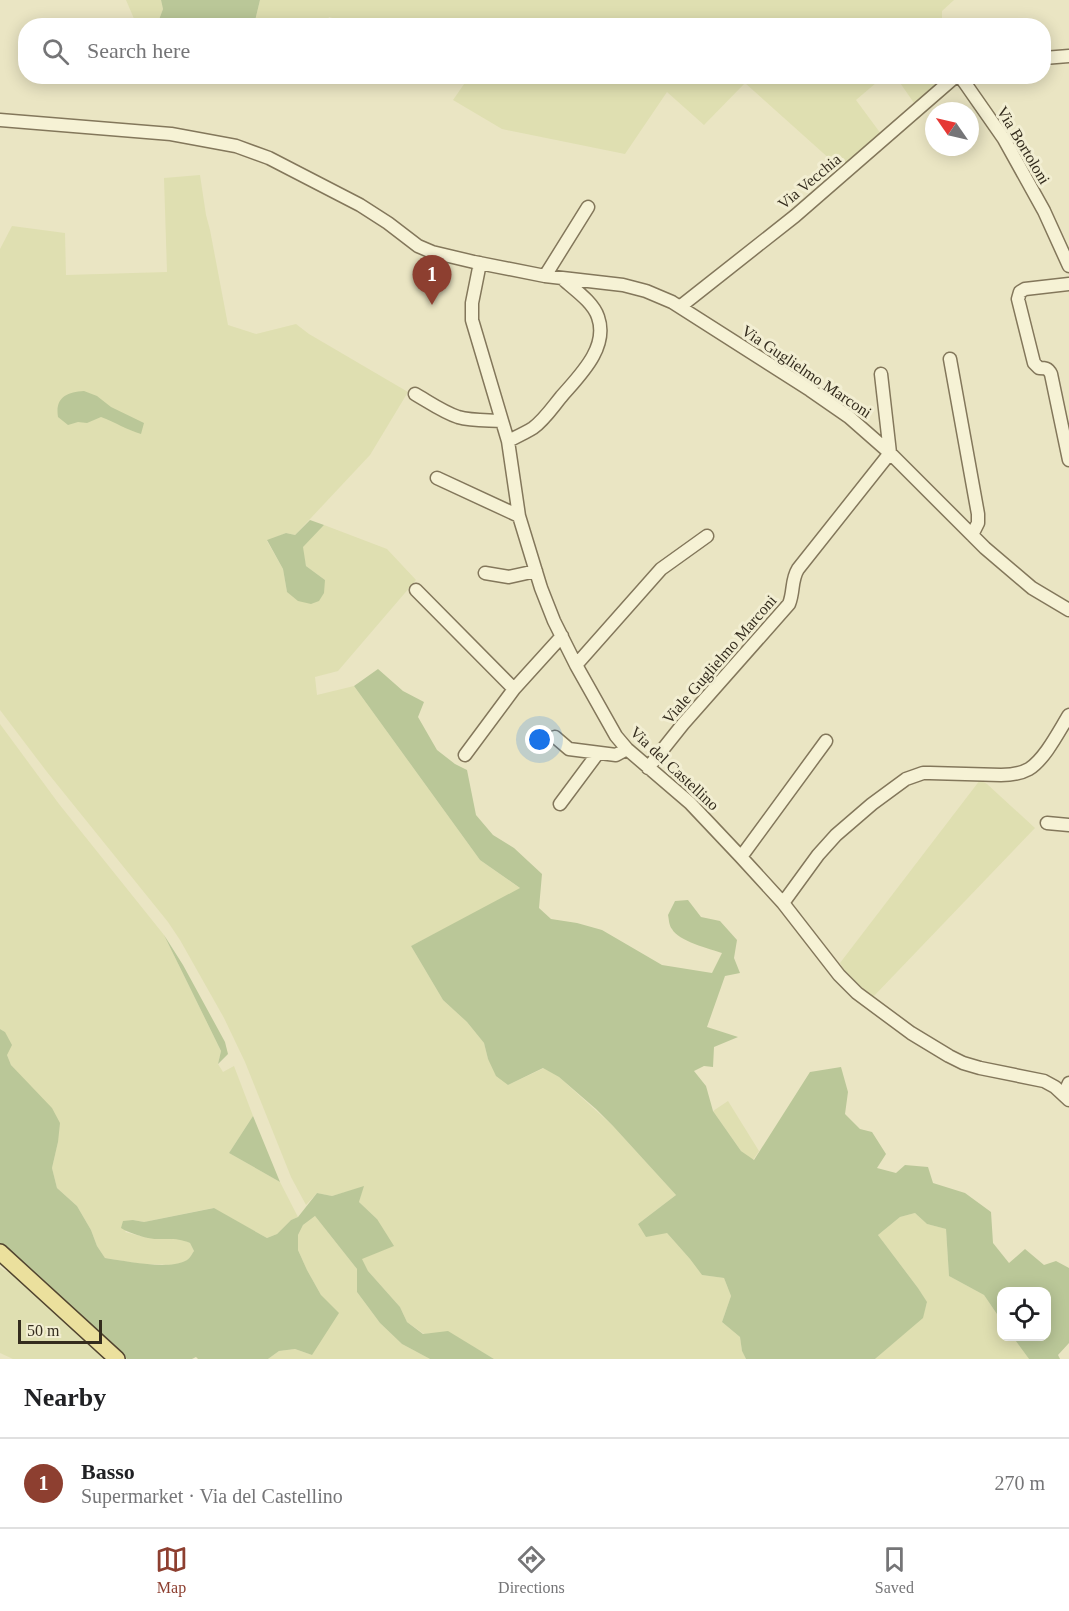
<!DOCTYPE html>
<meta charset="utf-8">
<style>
:root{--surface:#fff;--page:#f2f2f2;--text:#202124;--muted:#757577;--line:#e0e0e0;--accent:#8d3f30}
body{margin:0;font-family:Georgia,serif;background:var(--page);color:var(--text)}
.controls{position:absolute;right:18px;bottom:18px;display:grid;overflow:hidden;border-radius:12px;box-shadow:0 3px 15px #0003}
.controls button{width:54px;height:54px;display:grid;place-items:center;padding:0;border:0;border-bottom:2px solid var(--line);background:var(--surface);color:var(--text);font:30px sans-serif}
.compass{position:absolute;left:925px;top:102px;width:54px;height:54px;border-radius:50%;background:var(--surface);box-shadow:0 3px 15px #0003;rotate:304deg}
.scale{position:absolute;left:18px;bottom:15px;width:84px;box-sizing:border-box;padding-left:6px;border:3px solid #342c1e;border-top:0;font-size:16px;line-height:21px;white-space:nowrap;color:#342c1e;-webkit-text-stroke:4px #f2eed2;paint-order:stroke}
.you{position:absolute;left:540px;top:740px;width:21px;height:21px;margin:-15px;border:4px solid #fff;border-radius:50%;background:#1a73e8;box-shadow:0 0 0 9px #1a73e833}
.badge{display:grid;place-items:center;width:39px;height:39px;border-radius:50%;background:var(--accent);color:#fff;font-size:20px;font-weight:700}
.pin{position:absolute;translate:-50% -50px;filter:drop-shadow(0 2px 3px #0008)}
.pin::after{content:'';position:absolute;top:32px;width:21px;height:18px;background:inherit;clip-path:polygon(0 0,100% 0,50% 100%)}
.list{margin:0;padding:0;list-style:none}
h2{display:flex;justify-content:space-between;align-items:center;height:78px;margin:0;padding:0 24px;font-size:26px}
h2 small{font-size:20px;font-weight:400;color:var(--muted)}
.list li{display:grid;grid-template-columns:39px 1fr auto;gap:18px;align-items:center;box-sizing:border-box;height:90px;padding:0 24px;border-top:2px solid var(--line)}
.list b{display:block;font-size:22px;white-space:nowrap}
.list p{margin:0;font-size:20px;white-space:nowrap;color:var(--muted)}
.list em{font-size:20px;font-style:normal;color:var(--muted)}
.icon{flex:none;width:33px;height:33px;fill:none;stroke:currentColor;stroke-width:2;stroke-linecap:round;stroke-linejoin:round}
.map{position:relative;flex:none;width:1069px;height:1359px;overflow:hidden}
.search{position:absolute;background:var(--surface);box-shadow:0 3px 15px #0003;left:18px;right:18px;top:18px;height:66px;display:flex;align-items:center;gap:15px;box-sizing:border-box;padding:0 21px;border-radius:24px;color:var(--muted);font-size:22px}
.sheet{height:168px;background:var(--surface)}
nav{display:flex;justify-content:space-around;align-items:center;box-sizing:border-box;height:84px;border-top:2px solid var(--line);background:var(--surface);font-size:16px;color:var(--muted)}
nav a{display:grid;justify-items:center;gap:3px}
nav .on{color:var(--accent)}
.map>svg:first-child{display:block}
.farmland{fill:#dfdfb1}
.green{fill:#bac798}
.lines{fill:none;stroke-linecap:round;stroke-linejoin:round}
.minor-casing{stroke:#83775b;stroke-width:15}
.major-casing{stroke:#51442f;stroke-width:18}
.minor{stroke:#f6f2d5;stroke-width:12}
.major{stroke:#ebe09d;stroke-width:15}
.labels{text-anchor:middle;stroke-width:6;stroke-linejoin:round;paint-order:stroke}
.street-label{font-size:16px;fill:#342c1e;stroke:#f2eed2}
</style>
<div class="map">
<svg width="1069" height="1359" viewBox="0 0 1069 1359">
<rect width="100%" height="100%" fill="#eae5c3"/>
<!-- farmland -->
<path class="farmland" d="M 126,0 L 161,0 L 163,9 L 157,25 L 142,25 L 135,21 Z
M 260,0 L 954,0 L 942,11 L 942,26 L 361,26 L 329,17 L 325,25 L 254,26 Z
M 469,77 L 883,77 L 856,100 L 881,134 L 842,170 L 745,83 L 704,125 L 667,92 L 625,154 L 502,129 L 453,100 Z
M 896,77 L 945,77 L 914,103 Z
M 200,175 L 206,215 L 210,230 L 228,325 L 256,334 L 296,324 L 309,334 L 408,392 L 370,455 L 295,535 L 286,533 L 267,541 L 283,569 L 287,592 L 325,580 L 306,566 L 302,547 L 324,525 L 387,549 L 416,580 L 338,671 L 315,677 L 317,695 L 354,686 L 480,860 L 521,889 L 411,946 L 443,1000 L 467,1022 L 484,1043 L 488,1059 L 508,1085 L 544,1068 L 559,1077 L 613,1126 L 676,1195 L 638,1224 L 667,1233 L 690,1259 L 702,1275 L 724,1278 L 731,1296 L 722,1322 L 740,1337 L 742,1351 L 746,1359 L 494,1359 L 448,1332 L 424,1334 L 407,1322 L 400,1307 L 368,1271 L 361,1259 L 377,1219 L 359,1202 L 363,1187 L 332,1196 L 317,1193 L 306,1205 L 291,1177 L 245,1062 L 224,1018 L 180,940 L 168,922 L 47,772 L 0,710 L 0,249 L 12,226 L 65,233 L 66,275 L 167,272 L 164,178 Z
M 0,724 L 59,804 L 164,935 L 221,1051 L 218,1064 L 223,1072 L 234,1066 L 253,1116 L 229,1153 L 280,1182 L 298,1217 L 291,1220 L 277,1234 L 267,1238 L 213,1208 L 144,1222 L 133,1220 L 125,1232 L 147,1238 L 180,1238 L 190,1243 L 194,1251 L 188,1260 L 175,1265 L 142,1264 L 105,1258 L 97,1246 L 91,1230 L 77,1206 L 57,1188 L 52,1168 L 58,1142 L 37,1094 L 11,1065 L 7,1055 L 5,1032 L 0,1029 Z
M 980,780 L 987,784 L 1035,828 L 873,997 L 858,984 L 845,972 L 840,963 Z
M 728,1101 L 759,1151 L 753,1160 L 741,1151 L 713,1111 Z
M 915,1213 L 927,1224 L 946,1229 L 949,1276 L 984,1295 L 1001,1320 L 1002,1336 L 1013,1337 L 1029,1359 L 875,1359 L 922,1318 L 927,1303 L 918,1288 L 878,1235 L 900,1217 Z
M 315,1216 L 357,1269 L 357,1292 L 380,1323 L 402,1344 L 430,1359 L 268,1359 L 279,1351 L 295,1349 L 312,1355 L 321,1295 L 307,1270 L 298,1250 L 298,1235 L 303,1225 Z
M 0,1267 L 4,1270 L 10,1272 L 105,1359 L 13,1359 L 0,1353 Z"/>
<!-- green -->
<path class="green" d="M 161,0 L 260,0 L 254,25 L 157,25 L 163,9 Z
M 84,391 L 97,396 L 111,407 L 144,423 L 141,434 C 127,430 115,422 101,417 L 87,423 L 78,422 L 68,425 L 58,417 C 55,398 66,392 84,391 Z
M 310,520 L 324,525 L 303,547 L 306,566 L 325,580 L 324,593 L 319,601 L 311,604 L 298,601 L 287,592 L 283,569 L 267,540 L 286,533 L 295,535 Z
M 378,669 L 403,691 L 424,702 L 418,717 L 437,750 L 455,764 L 467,770 L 476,815 L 493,835 L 514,848 L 542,874 L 539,908 L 551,919 L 577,923 L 602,930 L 662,965 L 712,973 L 722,953 C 710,949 678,941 672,929 C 669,926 669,919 668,915 L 675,901 L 688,900 L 701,917 L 720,921 L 737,940 L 734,958 L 740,973 L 725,976 L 707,1027 L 738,1037 L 714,1047 L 713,1067 L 704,1066 L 694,1071 L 706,1086 L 713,1111 L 741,1151 L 754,1160 L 810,1072 L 841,1067 L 848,1092 L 845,1114 L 860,1129 L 872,1132 L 886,1154 L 877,1168 L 896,1173 L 905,1165 L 928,1167 L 933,1183 L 965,1193 L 991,1212 L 993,1243 L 1009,1263 L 1025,1249 L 1044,1265 L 1056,1261 L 1069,1268 L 1069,1343 L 1058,1355 L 1060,1359 L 1029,1359 L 1013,1337 L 1046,1336 L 1046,1292 L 1002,1292 L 1001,1320 L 984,1295 L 949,1276 L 946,1229 L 927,1224 L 915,1213 L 900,1217 L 878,1235 L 918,1288 L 927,1302 L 923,1318 L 875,1359 L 746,1359 L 742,1351 L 740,1337 L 722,1322 L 731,1296 L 724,1278 L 702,1275 L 690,1259 L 667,1233 L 646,1237 L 638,1224 L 676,1195 L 613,1126 L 596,1109 L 559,1077 L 543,1068 L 508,1085 L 496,1076 L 488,1059 L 484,1043 L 467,1022 L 443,1000 L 411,946 L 520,888 L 480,860 L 354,686 Z
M 164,935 L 183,965 L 225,1042 L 228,1054 L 218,1064 L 221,1051 Z
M 0,1029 L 5,1032 L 12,1045 L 7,1055 L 11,1065 L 52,1108 L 60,1123 L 58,1142 L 52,1168 L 57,1188 L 77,1206 L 91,1230 L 97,1246 L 105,1258 C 126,1261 167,1270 185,1261 C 190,1259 191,1255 194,1251 L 190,1243 C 174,1236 163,1241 148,1238 C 142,1237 125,1231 121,1228 L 123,1221 L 133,1220 L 144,1222 L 214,1208 L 267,1238 L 277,1234 L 291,1220 L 298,1217 L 317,1193 L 332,1196 L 364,1186 L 359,1202 L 377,1219 L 394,1246 L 362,1259 L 368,1271 L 400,1307 L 407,1322 L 423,1334 L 448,1331 L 494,1359 L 430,1359 L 402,1344 L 380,1323 L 357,1292 L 357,1269 L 315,1216 L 303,1225 L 298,1235 L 298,1250 L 307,1270 L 321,1295 L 339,1313 L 312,1355 L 295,1349 L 279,1351 L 268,1359 L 198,1359 L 196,1357 L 192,1359 L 127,1359 L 0,1244 Z
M 253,1116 L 280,1182 L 229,1153 Z"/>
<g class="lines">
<defs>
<path id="minor" d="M 1044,58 L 1069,56
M 960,76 L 1004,139 L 1044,211 L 1069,266
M 0,120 L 171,134 L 236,146 L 269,158 L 360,205 L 388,223 L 418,246 L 432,252 L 474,262 L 545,276 L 623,285 L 646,291 L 672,302 L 810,390 L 849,417 L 890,453 L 985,548 L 1032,588 L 1069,610
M 480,263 L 472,303 L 472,320 L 508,441 L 519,516 L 541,588 L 554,621 L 576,665 L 616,736 L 627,749 L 690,803 L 741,857 L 783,903 L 839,975 L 857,993 L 911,1033 L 949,1056 L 963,1063 L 980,1068 L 1044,1081 L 1055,1087 L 1069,1100
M 545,276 L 588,207
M 1069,284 L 1025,289 L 1020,292 L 1018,299 L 1034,363 L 1039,368 C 1045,368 1048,368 1051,374 L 1069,460
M 681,306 L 795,216 L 956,76
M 950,359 L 978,514 L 978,523 L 972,535
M 415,394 C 429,402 443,412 458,417 C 472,421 487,420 502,421
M 508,441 C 516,437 525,433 533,428 C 544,420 552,408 561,397 C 579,376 609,348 598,317 C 593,302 575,290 564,280
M 437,478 L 519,516
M 485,573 L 509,577 L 536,571
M 416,590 L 514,689
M 576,665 L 661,569 L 707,536
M 555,737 L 569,749 L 616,755 L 627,749
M 465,755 L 514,689 L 562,636
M 648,768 L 683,724 L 789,604 C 794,592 791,580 798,569 L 890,453 L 881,374
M 560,804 L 598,753
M 1047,823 L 1069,825
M 741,857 L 826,741
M 783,903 L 818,855 L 836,835 L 872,804 L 906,779 L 923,773 L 930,773 L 1001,775 C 1010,775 1020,774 1029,769 C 1045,759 1059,731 1069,715
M 1064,1094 L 1069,1083"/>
<path id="major" d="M 0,1252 L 117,1359"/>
</defs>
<!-- minor casing -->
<use href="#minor" class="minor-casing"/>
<!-- major casing -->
<use href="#major" class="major-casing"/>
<!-- minor -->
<use href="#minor" class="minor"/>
<!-- major -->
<use href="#major" class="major"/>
</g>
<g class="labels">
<!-- street labels -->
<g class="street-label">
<text transform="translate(1024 145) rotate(59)" y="6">Via Bortoloni</text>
<text transform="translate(809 181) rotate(-40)" y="6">Via Vecchia</text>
<text transform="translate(807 371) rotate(34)" y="6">Via Guglielmo Marconi</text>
<text transform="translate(719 659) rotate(-49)" y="6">Viale Guglielmo Marconi</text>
<text transform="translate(675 768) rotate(43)" y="6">Via del Castellino</text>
</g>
</g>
</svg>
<div class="controls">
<button><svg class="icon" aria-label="locate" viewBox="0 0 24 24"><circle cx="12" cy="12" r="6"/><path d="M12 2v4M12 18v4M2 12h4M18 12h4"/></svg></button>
</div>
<svg class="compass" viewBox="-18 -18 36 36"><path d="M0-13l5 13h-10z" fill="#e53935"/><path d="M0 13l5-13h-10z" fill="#757577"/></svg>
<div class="scale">50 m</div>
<div class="you"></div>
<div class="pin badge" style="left:432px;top:305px">1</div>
<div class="search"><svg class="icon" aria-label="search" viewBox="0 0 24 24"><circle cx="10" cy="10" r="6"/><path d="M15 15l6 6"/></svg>Search here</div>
</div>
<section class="sheet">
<h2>Nearby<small></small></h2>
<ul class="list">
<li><span class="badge">1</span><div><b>Basso</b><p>Supermarket · Via del Castellino</p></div><em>270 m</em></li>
</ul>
</section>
<nav>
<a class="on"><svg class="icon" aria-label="map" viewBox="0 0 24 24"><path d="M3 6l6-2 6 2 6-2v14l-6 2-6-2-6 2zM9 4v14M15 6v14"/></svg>Map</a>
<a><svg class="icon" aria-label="directions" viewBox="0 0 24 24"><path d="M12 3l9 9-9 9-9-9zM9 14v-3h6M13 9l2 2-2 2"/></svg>Directions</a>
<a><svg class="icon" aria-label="saved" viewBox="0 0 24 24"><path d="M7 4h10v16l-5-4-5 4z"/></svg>Saved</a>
</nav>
